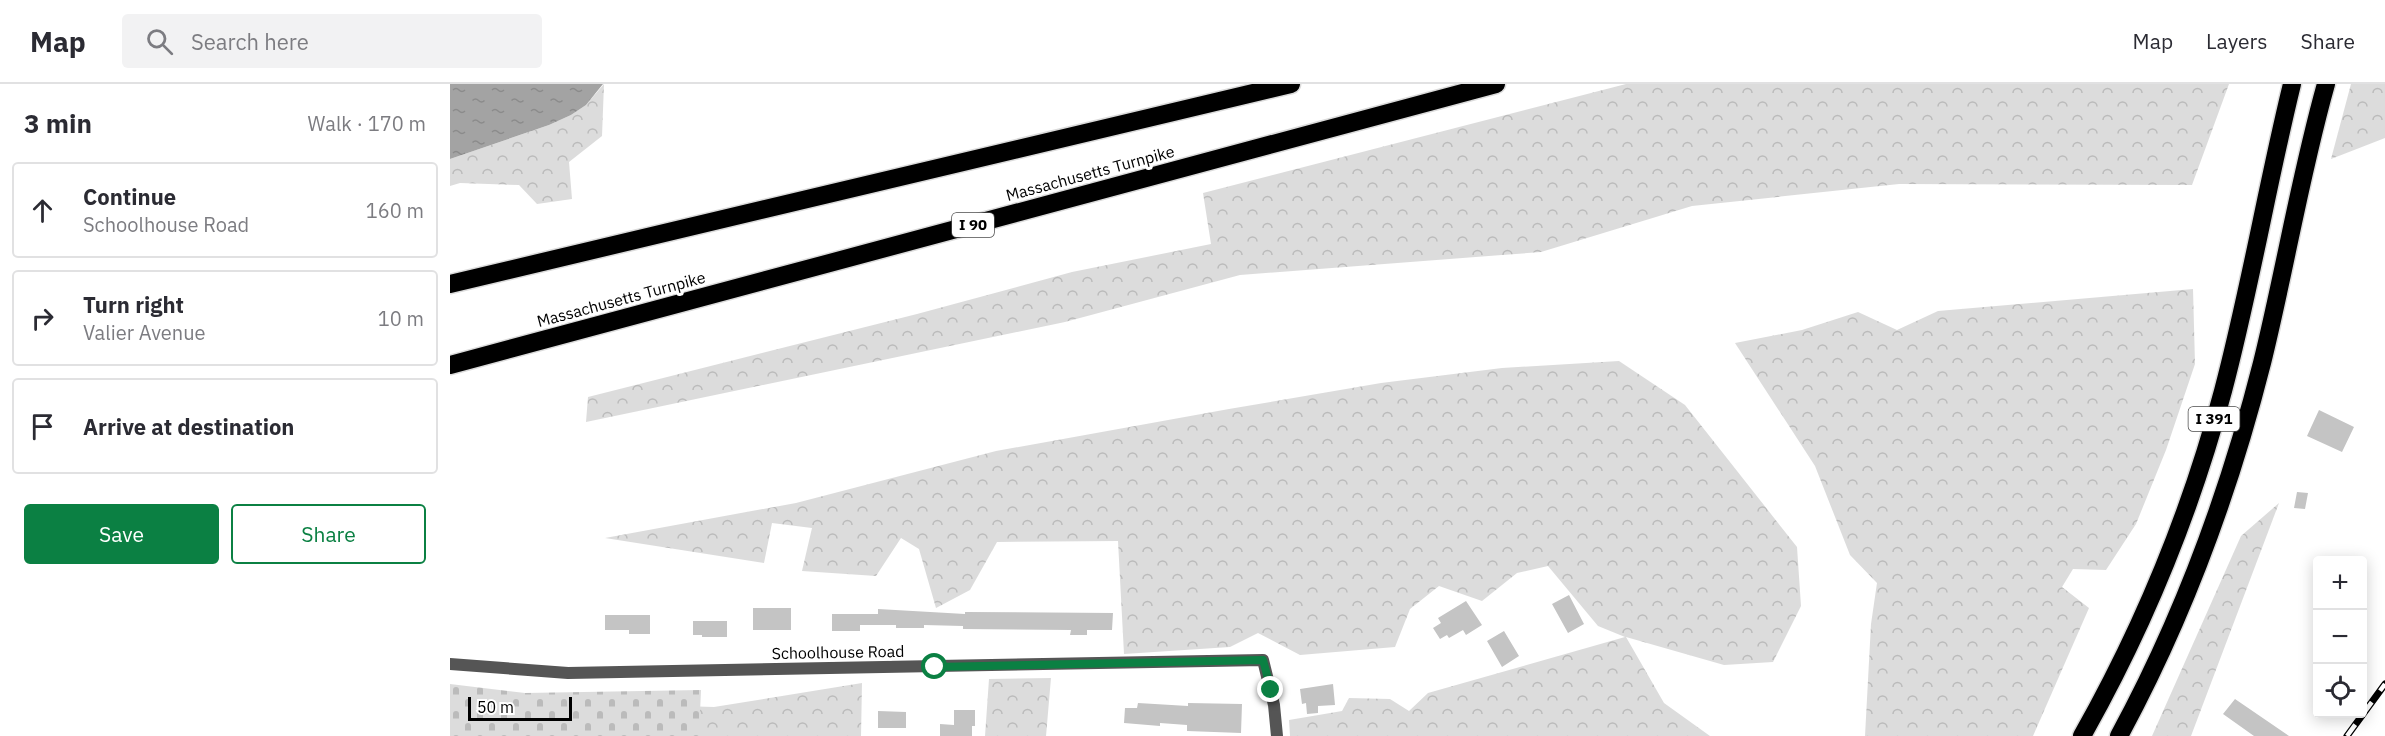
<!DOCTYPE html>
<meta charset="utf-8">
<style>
:root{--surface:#fff;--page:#f2f2f3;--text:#2b2b33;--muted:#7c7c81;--line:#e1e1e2;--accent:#0b8043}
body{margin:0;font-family:"IBM Plex Sans",sans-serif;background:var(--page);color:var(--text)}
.controls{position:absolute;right:18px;bottom:18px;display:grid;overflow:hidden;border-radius:6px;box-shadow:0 3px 15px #0003}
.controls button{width:54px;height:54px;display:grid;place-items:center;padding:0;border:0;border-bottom:2px solid var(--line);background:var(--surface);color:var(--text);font:30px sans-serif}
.scale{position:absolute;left:18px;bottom:15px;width:104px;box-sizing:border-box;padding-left:6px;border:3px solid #000;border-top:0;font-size:16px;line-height:21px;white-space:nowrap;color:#000;-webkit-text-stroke:4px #fff;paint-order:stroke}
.stop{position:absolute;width:18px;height:18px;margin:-14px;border:4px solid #0b8043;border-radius:50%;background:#fff}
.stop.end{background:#0b8043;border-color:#fff;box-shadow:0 2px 6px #0008}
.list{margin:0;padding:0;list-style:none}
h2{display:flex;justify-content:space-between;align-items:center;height:78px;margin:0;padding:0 24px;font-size:26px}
h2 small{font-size:20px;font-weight:400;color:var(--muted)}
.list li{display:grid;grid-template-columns:39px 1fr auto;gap:18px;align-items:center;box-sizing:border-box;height:96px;margin:0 12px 12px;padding:0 12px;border:2px solid var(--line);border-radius:6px}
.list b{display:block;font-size:22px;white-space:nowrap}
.list p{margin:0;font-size:20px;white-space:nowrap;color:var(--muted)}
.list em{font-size:20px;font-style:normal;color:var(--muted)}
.actions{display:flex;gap:12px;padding:18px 24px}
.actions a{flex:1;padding:14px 0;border:2px solid var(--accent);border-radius:6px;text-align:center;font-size:21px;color:var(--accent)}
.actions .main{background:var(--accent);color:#fff}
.icon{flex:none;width:33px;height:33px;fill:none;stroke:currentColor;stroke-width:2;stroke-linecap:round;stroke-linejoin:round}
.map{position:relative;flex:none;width:1935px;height:652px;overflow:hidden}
header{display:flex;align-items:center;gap:36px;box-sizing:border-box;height:84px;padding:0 30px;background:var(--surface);border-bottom:2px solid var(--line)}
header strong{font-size:28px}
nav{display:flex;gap:33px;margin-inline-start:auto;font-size:21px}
.search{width:420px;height:54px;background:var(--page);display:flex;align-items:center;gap:15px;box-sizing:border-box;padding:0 21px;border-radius:6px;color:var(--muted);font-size:22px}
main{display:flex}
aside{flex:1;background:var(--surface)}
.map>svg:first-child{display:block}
.forest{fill:url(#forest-crowns)}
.cemetery{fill:url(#cemetery-stones)}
.water{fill:url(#water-ripples)}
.building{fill:#c4c4c4}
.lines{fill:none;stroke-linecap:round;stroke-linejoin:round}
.motorway-casing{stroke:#dbdbdb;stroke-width:21}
.minor{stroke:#555;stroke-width:12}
.motorway{stroke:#000;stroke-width:18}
.rail-casing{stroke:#000;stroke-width:7}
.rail{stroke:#fff;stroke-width:4.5;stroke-dasharray:14;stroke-linecap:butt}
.route{stroke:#0b8043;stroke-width:8}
.labels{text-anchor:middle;stroke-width:6;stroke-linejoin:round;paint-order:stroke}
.shield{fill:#fff;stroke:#4c4c4c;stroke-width:1.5}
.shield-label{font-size:15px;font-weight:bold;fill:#000}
.street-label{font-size:16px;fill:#000;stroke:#fff}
</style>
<header>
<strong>Map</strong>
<div class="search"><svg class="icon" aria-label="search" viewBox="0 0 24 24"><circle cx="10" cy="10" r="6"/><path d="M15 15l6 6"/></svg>Search here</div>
<nav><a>Map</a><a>Layers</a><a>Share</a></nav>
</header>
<main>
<aside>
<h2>3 min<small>Walk · 170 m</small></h2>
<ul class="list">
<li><svg class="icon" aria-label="ahead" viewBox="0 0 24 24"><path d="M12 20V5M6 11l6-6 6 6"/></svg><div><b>Continue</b><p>Schoolhouse Road</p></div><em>160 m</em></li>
<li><svg class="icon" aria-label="right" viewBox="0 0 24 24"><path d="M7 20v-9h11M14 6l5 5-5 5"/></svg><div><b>Turn right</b><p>Valier Avenue</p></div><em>10 m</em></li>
<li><svg class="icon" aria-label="arrive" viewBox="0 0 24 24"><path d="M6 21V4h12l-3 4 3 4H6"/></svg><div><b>Arrive at destination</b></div></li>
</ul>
<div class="actions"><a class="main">Save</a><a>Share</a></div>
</aside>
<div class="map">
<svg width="1935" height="652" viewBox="0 0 1935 652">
<defs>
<pattern id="forest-crowns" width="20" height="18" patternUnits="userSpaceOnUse" patternTransform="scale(1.5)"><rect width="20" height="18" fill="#dcdcdc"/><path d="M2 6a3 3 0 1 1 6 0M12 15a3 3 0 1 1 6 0" fill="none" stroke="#bbb"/></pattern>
<pattern id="cemetery-stones" width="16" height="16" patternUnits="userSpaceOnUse" patternTransform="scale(1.5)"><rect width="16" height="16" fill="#dcdcdc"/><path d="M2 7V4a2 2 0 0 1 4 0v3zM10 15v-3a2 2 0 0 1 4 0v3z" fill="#bbb"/></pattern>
<pattern id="water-ripples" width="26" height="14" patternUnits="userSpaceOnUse" patternTransform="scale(1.5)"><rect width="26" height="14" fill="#a3a3a3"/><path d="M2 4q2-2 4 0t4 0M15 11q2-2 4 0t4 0" fill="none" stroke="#8b8b8b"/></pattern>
</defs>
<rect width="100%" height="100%" fill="#fff"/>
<!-- forest -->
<path class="forest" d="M 154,0 L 152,52 L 119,78 L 122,115 L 87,120 L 69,101 L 10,99 L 0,102 L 0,75 L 99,41 L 121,31 L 136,21 Z
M 1176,0 L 1779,0 L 1742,101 L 1449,100 L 1242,122 L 1091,168 L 790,191 L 615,238 L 136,338 L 138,313 L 467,230 L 622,188 L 761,160 L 753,109 Z
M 1901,0 L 1935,0 L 1935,54 L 1881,75 Z
M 1743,205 L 1745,280 L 1716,366 L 1686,440 L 1656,486 L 1623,485 L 1612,503 L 1639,524 L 1583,652 L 1415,652 L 1421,540 L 1427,499 L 1400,471 L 1365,382 L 1285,259 L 1352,246 L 1408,228 L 1447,246 L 1488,227 Z
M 1169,277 L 1235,321 L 1347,463 L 1351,522 L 1323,578 L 1274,581 L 1176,553 L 1214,619 L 1260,652 L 840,652 L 839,636 L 892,627 L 899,614 L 940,615 L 959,627 L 978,609 L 1175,553 L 1148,542 L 1098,482 L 1067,489 L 1032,517 L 989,502 L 960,525 L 945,563 L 850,571 L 808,549 L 780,563 L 674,570 L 668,457 L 547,458 L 520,506 L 486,524 L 469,465 L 451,454 L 426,492 L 352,487 L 362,444 L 322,439 L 314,479 L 155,454 L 346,419 L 546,367 L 779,325 L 931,299 L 1052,284 Z
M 1829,419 L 1741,652 L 1702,652 L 1791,452 Z
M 601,594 L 596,652 L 535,652 L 539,595 Z
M 412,599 L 411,652 L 0,652 L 72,617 L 264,623 Z"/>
<!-- cemetery -->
<path class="cemetery" d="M 0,600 L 75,609 L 251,606 L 249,652 L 0,652 Z"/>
<!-- water -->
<path class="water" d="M 0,0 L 153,0 L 136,21 L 121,31 L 99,41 L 0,75 Z"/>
<!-- building -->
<path class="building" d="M 1869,326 L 1904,343 L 1892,368 L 1857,352 Z
M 1847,408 L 1858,409 L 1855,425 L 1844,424 Z
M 1119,511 L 1134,540 L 1118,549 L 1102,520 Z
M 1016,517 L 1032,541 L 1016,551 L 1013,546 L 999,554 L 997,551 L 990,555 L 983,544 L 991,539 L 988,534 Z
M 303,524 L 341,524 L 341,546 L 303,546 Z
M 428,525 L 515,530 L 515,528 L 663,529 L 662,546 L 637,546 L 637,551 L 620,551 L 621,546 L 513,545 L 513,542 L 474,541 L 474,544 L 446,544 L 446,541 L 410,541 L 410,547 L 382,547 L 382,530 L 428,530 Z
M 155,531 L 200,531 L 200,550 L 179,550 L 179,546 L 155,546 Z
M 243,537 L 277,537 L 277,553 L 252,553 L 252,551 L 243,551 Z
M 1054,547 L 1069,572 L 1052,583 L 1037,557 Z
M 883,600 L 885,621 L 868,622 L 868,629 L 857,630 L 856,619 L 852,620 L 850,605 Z
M 1785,615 L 1839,652 L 1804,652 L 1773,630 Z
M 688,619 L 738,622 L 738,619 L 792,620 L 791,649 L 737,647 L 737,641 L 710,639 L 710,642 L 674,639 L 675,624 L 687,624 Z
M 504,626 L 525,626 L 525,642 L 522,642 L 522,652 L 490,652 L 490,640 L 504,641 Z
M 428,627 L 456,628 L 456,644 L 428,644 Z"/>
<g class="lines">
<defs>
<path id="motorway" d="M 0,200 L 841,0
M 0,281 L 1046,0
M 1632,652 C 1693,544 1741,427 1773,307 C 1800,205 1817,102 1842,0
M 1669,652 C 1733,534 1779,409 1812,279 C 1835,186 1850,92 1876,0"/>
</defs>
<!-- motorway casing -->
<use href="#motorway" class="motorway-casing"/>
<!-- minor -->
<path class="minor" d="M 0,580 L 118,589 L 813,576 L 824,621 L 827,652"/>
<!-- motorway -->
<use href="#motorway" class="motorway"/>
<defs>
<path id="rail" d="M 1897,652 L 1935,600"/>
</defs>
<!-- rail casing -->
<use href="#rail" class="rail-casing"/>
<!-- rail -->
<use href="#rail" class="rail"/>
</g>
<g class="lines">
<!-- route -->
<path class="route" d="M 485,583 L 813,576 L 821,606"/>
</g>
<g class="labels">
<!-- shield labels -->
<g class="shield">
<rect x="502" y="129" width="42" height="24" rx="4.5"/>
<rect x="1738.5" y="323" width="51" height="24" rx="4.5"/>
</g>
<g class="shield-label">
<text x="523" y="146">I 90</text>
<text x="1764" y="340">I 391</text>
</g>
<!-- street labels -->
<g class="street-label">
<text transform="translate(640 89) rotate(-15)" y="6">Massachusetts Turnpike</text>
<text transform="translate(171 215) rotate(-15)" y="6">Massachusetts Turnpike</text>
<text transform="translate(388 568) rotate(-1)" y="6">Schoolhouse Road</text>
</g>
</g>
</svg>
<div class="controls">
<button>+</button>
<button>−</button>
<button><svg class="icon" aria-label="locate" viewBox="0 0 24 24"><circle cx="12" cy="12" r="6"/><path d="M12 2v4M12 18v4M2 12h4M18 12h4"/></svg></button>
</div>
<div class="scale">50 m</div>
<div class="stop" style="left:485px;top:583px"></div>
<div class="stop end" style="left:821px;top:606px"></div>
</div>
</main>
